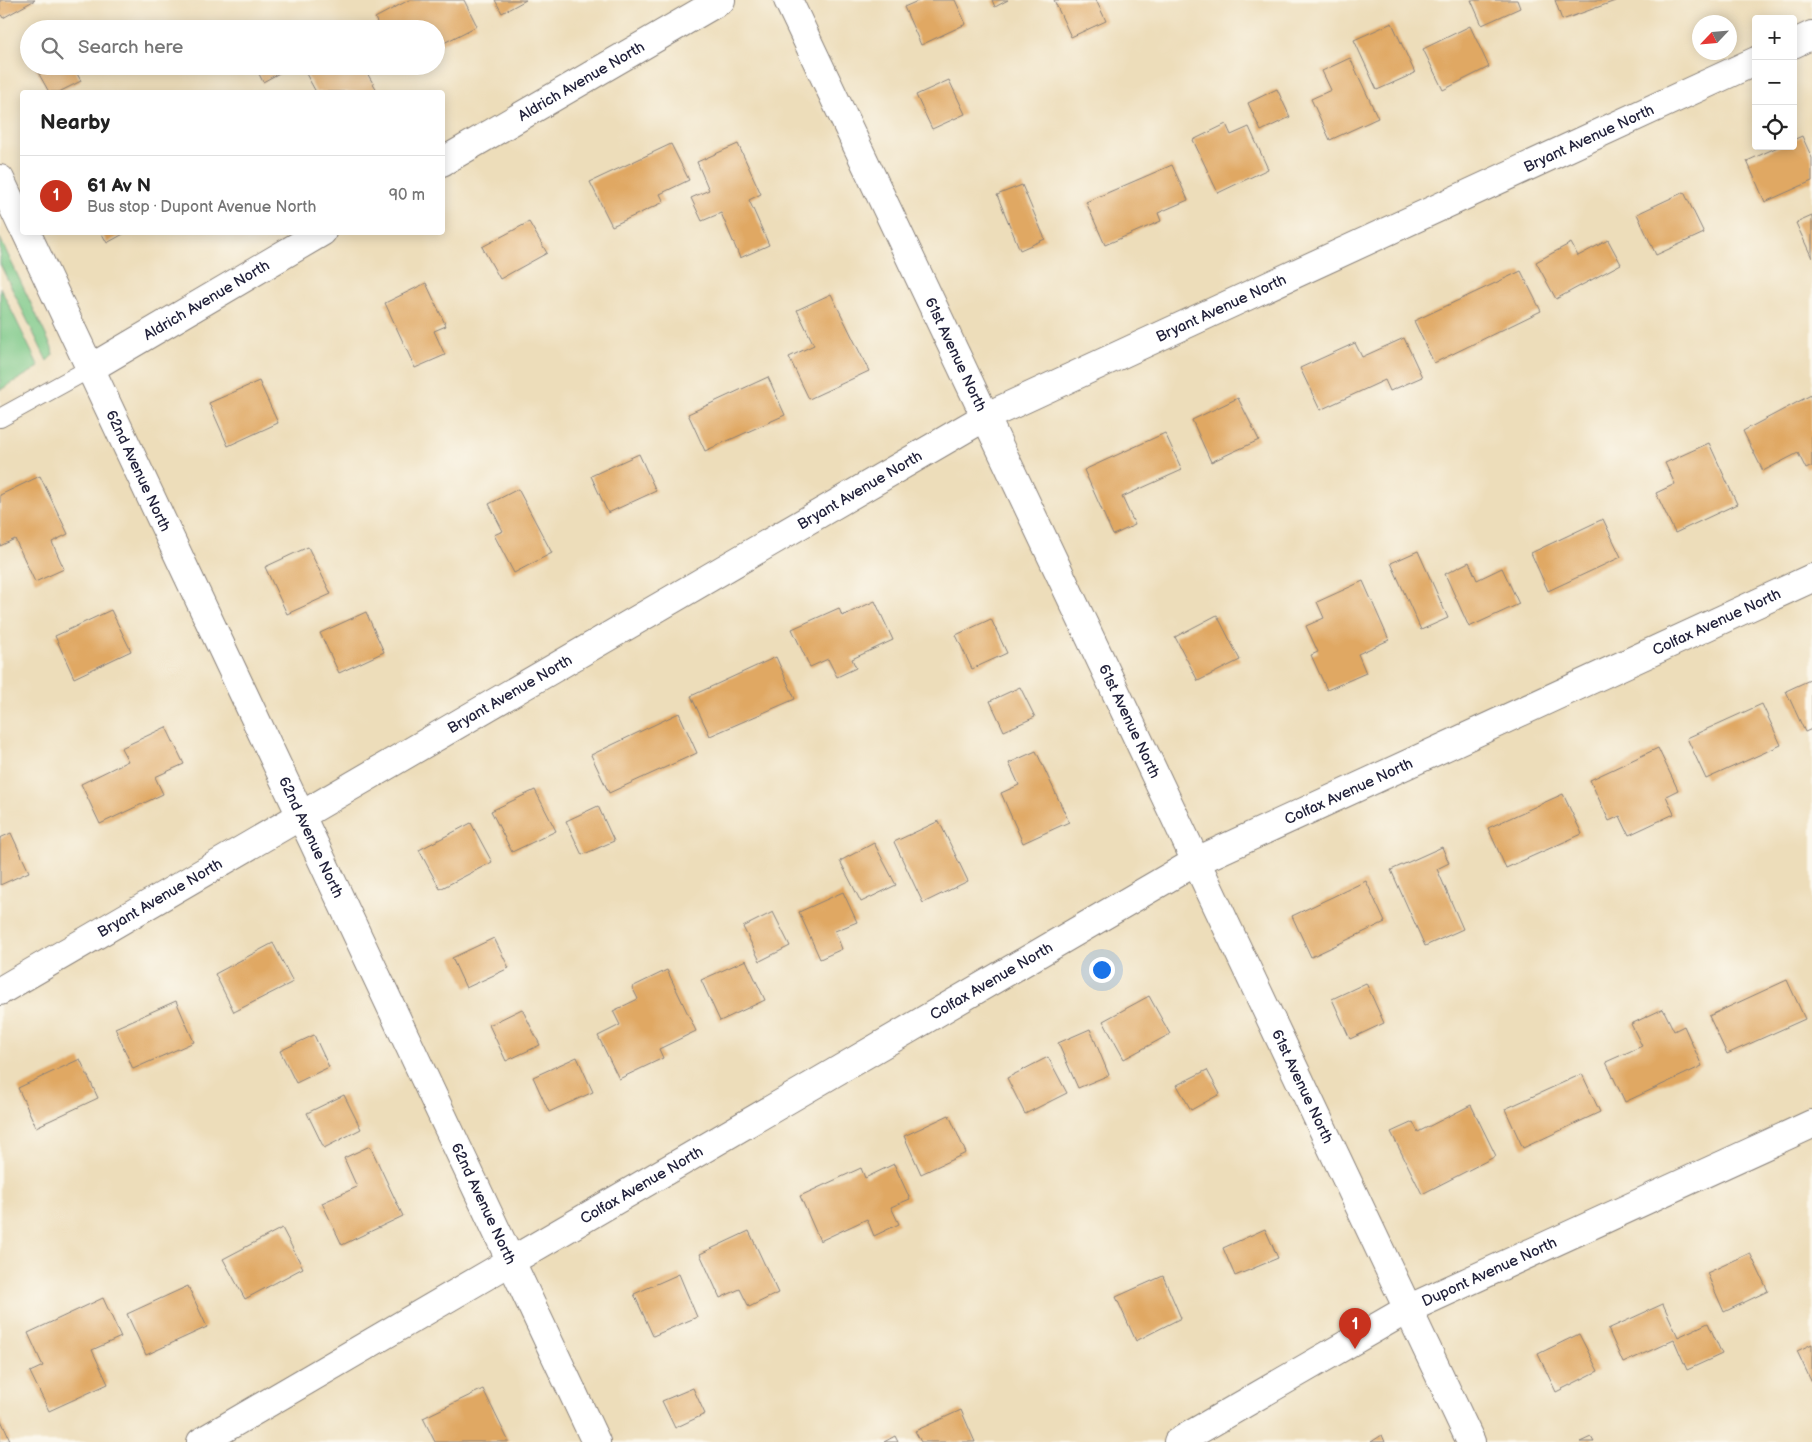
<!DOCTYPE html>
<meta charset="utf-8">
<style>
:root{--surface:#fff;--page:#f6f6f6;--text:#222;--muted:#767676;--line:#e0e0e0;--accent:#c8321e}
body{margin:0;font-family:"Balsamiq Sans",sans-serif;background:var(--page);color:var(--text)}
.controls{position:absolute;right:15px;top:15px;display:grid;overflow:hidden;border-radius:5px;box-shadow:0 2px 12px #0003}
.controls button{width:45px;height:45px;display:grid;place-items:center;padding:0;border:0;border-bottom:1px solid var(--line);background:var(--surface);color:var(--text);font:25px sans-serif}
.compass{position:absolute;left:1692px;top:15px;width:45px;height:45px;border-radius:50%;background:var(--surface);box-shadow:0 2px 12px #0003;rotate:244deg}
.you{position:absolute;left:1101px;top:969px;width:18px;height:18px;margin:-12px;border:4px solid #fff;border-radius:50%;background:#1a73e8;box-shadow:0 0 0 8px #1a73e833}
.badge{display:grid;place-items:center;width:32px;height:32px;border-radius:50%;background:var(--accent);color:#fff;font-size:16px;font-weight:700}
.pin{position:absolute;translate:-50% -41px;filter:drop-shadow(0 1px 2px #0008)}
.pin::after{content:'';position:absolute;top:26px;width:18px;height:15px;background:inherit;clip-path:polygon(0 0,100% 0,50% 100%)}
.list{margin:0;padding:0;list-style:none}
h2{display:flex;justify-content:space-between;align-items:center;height:65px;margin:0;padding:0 20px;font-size:21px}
h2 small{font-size:16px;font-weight:400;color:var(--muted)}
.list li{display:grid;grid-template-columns:32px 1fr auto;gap:15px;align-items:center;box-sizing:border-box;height:80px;padding:0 20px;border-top:1px solid var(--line)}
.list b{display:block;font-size:19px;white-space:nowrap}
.list p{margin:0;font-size:16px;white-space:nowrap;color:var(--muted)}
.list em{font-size:16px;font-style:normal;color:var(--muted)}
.icon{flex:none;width:28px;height:28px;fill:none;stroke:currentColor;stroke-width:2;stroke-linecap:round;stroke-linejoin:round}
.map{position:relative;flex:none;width:1812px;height:1442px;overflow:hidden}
.search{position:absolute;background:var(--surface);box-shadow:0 2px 12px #0003;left:20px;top:20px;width:425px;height:55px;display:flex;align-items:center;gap:12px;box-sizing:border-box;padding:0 18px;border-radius:28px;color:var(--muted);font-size:19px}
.panel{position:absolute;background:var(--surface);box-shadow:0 2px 12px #0003;left:20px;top:90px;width:425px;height:145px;border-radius:5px}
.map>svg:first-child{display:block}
.green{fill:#7cc887;stroke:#4f7561}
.building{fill:#e0a863}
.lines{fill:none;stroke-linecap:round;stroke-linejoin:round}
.lane-casing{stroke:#88807a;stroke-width:20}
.street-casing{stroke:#88807a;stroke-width:30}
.secondary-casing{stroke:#88807a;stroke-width:30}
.lane{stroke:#fff;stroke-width:18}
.street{stroke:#fff;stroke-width:28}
.secondary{stroke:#fff;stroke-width:28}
.labels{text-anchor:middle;stroke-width:4;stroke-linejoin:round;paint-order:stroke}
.street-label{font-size:15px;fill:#22223b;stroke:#fbf7ec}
</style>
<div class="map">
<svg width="1812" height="1442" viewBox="0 0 1812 1442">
<rect width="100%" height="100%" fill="#fbf7ec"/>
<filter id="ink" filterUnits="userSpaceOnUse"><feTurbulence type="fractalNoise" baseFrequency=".02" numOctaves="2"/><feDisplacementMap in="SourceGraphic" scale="10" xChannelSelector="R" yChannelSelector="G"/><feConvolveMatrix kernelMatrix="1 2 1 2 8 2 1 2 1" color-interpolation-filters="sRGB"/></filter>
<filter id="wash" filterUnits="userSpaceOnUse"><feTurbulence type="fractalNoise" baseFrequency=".0096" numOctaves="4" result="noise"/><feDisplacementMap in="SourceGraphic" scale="20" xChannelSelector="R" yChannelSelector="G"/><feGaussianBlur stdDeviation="1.12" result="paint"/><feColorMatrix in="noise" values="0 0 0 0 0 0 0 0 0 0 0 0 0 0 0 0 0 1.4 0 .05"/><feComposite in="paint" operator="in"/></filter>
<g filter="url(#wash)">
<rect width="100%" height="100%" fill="#edddba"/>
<!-- green -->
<path class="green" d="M 0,238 L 52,348 L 53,355 L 47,361 L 0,264 Z
M 0,287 L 39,367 L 0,390 Z"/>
<g id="blocks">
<!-- building -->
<path class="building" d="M 0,0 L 35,0 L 3,18 L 0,13 Z
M 409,0 L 464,0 L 477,26 L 436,47 L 436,29 L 380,29 L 375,18 Z
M 495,0 L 526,0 L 502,13 Z
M 920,0 L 955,0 L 966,24 L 921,45 L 904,7 Z
M 992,0 L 1008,0 L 995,7 Z
M 1054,0 L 1096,0 L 1106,21 L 1071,37 Z
M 1471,0 L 1517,0 L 1520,8 L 1482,25 Z
M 1555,0 L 1618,0 L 1562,20 Z
M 1392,23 L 1415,73 L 1377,90 L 1354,40 Z
M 1470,26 L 1489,67 L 1443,90 L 1423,49 Z
M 1350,58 L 1378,118 L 1330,140 L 1311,99 L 1331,90 L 1322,71 Z
M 38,66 L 73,66 L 81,81 L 59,92 L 49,92 L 35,67 Z
M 255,66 L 292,66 L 263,82 Z
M 316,66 L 363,66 L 378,92 L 316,92 L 305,72 Z
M 949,80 L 965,114 L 932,129 L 916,95 Z
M 1277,89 L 1290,117 L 1261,131 L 1248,103 Z
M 1226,124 L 1231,135 L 1249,127 L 1268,169 L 1218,193 L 1193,140 Z
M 1802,136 L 1812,158 L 1812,181 L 1765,202 L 1747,161 L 1780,146 L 1793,146 L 1793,140 Z
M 671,144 L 689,180 L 660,194 L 664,202 L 612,226 L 590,182 Z
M 738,144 L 761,194 L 749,200 L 769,245 L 740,258 L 721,213 L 702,221 L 691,198 L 709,190 L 697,162 Z
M 1172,165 L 1188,200 L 1158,213 L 1161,221 L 1105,245 L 1086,202 Z
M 1022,185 L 1045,239 L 1020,250 L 997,195 Z
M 1684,192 L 1704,233 L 1656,255 L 1637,214 Z
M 1812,216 L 1812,258 L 1796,223 Z
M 529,222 L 547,253 L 500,279 L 482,247 Z
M 101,232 L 127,232 L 107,243 Z
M 1608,240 L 1621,264 L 1556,299 L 1536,262 L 1571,243 L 1578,256 Z
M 1521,271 L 1541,311 L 1434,363 L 1414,321 Z
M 426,283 L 446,326 L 434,331 L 445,355 L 415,368 L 385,303 Z
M 831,294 L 869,371 L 809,399 L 789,357 L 814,345 L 797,310 Z
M 1404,338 L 1422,377 L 1390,391 L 1385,380 L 1320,410 L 1300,368 L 1355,343 L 1362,357 Z
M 768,377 L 785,415 L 705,451 L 688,414 Z
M 259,381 L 278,423 L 228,446 L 209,403 Z
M 1811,395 L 1812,466 L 1806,469 L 1798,453 L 1763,471 L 1743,431 Z
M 1238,398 L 1259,440 L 1211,462 L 1192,420 Z
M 1165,433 L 1182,470 L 1122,497 L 1135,525 L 1113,535 L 1084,470 Z
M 1709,443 L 1737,504 L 1675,533 L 1656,493 L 1675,484 L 1665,463 Z
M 639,454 L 656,491 L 608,513 L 591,476 Z
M 40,476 L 68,534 L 52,542 L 64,569 L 35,582 L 15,539 L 0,546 L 0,495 Z
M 518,489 L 552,553 L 514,573 L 494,535 L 503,531 L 489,504 Z
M 1603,519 L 1621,557 L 1548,591 L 1531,553 Z
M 308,547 L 331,594 L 287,614 L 265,567 Z
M 1418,551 L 1448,618 L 1421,630 L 1391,563 Z
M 1469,562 L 1477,580 L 1502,568 L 1519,604 L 1469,627 L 1445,574 Z
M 1363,581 L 1389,640 L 1358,654 L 1366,673 L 1327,690 L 1311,655 L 1318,652 L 1306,626 L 1324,618 L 1317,602 Z
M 875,601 L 893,640 L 852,659 L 856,668 L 837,677 L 828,659 L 810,667 L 792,629 L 839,608 L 842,616 Z
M 111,610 L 131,651 L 74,678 L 55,636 Z
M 366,612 L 384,652 L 339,673 L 320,633 Z
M 1217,615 L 1240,660 L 1198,681 L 1175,637 Z
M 991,619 L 1007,653 L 972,669 L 956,635 Z
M 776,657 L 795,699 L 710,736 L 691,696 Z
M 1812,679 L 1812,729 L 1805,732 L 1786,691 Z
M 1020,687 L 1035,717 L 1004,731 L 990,701 Z
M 1762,704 L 1781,745 L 1706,779 L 1687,738 Z
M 679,713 L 697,753 L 609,793 L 591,755 Z
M 166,727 L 184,764 L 155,777 L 163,794 L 100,824 L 81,784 L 128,761 L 121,748 Z
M 1658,748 L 1678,790 L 1666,796 L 1674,814 L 1629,835 L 1620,816 L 1609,821 L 1590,780 Z
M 1036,751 L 1069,822 L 1023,843 L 1001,793 L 1019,785 L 1009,763 Z
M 535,790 L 556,831 L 512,852 L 491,811 Z
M 1563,794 L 1582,834 L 1506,868 L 1488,828 Z
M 598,806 L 614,841 L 582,855 L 566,821 Z
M 939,821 L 968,881 L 923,903 L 894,842 Z
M 471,823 L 492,862 L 440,889 L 419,850 Z
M 11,833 L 29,872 L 0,885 L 0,838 Z
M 874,843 L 896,885 L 861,902 L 840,861 Z
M 1442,847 L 1449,863 L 1437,869 L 1463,929 L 1425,946 L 1391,870 Z
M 1366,881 L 1385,922 L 1311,957 L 1292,916 Z
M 843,892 L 857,922 L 835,931 L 842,949 L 820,959 L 799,912 Z
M 773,912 L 790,946 L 760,961 L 743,927 Z
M 494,938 L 509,968 L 466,988 L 452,958 Z
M 273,943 L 293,982 L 234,1012 L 215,974 Z
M 746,960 L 765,1000 L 720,1021 L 701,980 Z
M 667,970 L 696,1031 L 659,1049 L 663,1058 L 619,1079 L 598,1036 L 620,1025 L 613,1011 L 638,999 L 632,987 Z
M 1787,980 L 1805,1019 L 1727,1054 L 1709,1016 Z
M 1366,983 L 1384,1023 L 1350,1039 L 1332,999 Z
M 1149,996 L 1170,1034 L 1124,1059 L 1103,1021 Z
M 176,1001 L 194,1042 L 133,1069 L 115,1028 Z
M 522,1009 L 540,1045 L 506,1061 L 489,1025 Z
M 1663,1009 L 1674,1031 L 1684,1026 L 1702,1066 L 1625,1102 L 1606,1062 L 1642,1046 L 1631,1024 Z
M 1090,1029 L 1109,1075 L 1078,1088 L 1058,1043 Z
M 314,1035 L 329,1067 L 296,1083 L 280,1051 Z
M 577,1057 L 593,1092 L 549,1112 L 533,1077 Z
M 1048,1057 L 1067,1093 L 1025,1114 L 1007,1078 Z
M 80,1059 L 98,1098 L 36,1127 L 18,1088 Z
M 1207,1070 L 1220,1094 L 1191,1110 L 1177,1085 Z
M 1582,1074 L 1600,1112 L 1523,1148 L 1505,1109 Z
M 344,1095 L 361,1129 L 324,1148 L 307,1113 Z
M 1471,1105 L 1496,1156 L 1422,1194 L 1391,1132 L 1413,1122 L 1418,1132 Z
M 949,1115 L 966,1153 L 921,1174 L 904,1136 Z
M 370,1146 L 403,1216 L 342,1245 L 322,1203 L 357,1187 L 344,1158 Z
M 894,1164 L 910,1199 L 891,1207 L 899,1224 L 874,1236 L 867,1219 L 820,1241 L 800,1196 L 861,1168 L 865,1178 Z
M 282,1228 L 303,1268 L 245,1299 L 223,1259 Z
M 1265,1229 L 1278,1258 L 1235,1276 L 1223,1248 Z
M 749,1231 L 778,1293 L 749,1307 L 740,1289 L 720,1298 L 700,1254 Z
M 1750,1253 L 1768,1291 L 1724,1312 L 1707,1273 Z
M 679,1274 L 697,1317 L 653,1336 L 634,1294 Z
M 1163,1276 L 1181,1318 L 1136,1341 L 1116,1297 Z
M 188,1286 L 207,1327 L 146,1355 L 127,1314 Z
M 103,1298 L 121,1337 L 92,1350 L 108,1384 L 49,1411 L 30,1372 L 43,1366 L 28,1333 Z
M 1663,1304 L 1678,1337 L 1708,1323 L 1722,1354 L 1687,1370 L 1674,1340 L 1623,1363 L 1608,1329 Z
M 1579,1334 L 1598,1371 L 1556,1392 L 1538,1354 Z
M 1812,1344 L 1812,1383 L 1797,1351 Z
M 693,1388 L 705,1414 L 675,1428 L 662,1401 Z
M 483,1389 L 509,1442 L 435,1442 L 423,1418 Z
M 961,1410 L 975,1442 L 921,1442 L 915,1431 Z
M 0,1418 L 10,1440 L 5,1442 L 0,1442 Z
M 1382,1435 L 1385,1442 L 1371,1442 Z
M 895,1436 L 898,1442 L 884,1442 Z
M 1591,1437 L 1594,1442 L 1580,1442 Z"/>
</g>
</g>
<g filter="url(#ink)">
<use href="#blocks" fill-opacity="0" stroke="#88807a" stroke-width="1"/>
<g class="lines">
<defs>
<path id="lane" d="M 0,418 L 91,368"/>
<g id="street">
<path id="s1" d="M 788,0 L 1471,1442"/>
<path d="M 1793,44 L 1812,35"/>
<path id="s2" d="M 442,162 L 721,0"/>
<path d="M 0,179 L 22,226"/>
<path id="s3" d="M 26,232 L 596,1442"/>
<path id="s4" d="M 91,368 L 322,232"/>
<path id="s5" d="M 0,991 L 985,417 L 1756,61"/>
<path id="s6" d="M 201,1442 L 1197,861 L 1812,578"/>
</g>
<g id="secondary">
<path id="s7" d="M 1178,1442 L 1408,1309 L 1812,1124"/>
</g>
</defs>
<!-- lane casing -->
<use href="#lane" class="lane-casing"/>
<!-- street casing -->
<use href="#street" class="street-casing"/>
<!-- secondary casing -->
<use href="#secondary" class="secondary-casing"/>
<!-- lane -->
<use href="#lane" class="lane"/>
<!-- street -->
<use href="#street" class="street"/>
<!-- secondary -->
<use href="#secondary" class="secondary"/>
</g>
</g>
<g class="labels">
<!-- street labels -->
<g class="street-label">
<text dy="5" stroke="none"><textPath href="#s2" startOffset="161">Aldrich Avenue North</textPath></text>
<text dy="5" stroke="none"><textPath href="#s5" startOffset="1805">Bryant Avenue North</textPath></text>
<text dy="5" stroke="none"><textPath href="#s4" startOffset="134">Aldrich Avenue North</textPath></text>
<text dy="5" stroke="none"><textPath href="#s5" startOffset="1400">Bryant Avenue North</textPath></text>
<text dy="5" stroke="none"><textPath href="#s1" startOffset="392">61st Avenue North</textPath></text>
<text dy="5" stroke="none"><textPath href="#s3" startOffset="264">62nd Avenue North</textPath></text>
<text dy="5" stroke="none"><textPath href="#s5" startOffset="995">Bryant Avenue North</textPath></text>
<text dy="5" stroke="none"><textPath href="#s6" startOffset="1725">Colfax Avenue North</textPath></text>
<text dy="5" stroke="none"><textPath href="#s5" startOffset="590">Bryant Avenue North</textPath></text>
<text dy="5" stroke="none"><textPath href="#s1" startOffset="798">61st Avenue North</textPath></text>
<text dy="5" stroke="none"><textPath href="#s6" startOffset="1320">Colfax Avenue North</textPath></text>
<text dy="5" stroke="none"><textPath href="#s3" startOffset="669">62nd Avenue North</textPath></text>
<text dy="5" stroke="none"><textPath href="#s5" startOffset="185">Bryant Avenue North</textPath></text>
<text dy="5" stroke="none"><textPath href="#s6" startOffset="915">Colfax Avenue North</textPath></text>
<text dy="5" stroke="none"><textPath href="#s1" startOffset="1202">61st Avenue North</textPath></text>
<text dy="5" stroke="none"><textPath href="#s6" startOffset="510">Colfax Avenue North</textPath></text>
<text dy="5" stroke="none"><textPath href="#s3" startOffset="1074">62nd Avenue North</textPath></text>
<text dy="5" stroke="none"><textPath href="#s7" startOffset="355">Dupont Avenue North</textPath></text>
</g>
</g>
</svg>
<div class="controls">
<button>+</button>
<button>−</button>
<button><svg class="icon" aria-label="locate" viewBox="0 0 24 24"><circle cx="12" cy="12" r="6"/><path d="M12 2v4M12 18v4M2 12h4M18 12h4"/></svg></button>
</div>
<svg class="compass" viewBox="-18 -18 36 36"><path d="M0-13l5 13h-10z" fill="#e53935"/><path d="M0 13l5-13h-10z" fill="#767676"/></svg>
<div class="you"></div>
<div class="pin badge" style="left:1355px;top:1349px">1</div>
<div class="search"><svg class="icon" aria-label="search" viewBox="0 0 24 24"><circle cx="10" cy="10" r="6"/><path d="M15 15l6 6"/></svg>Search here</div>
<section class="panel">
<h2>Nearby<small></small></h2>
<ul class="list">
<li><span class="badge">1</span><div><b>61 Av N</b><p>Bus stop · Dupont Avenue North</p></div><em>90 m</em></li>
</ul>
</section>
</div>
